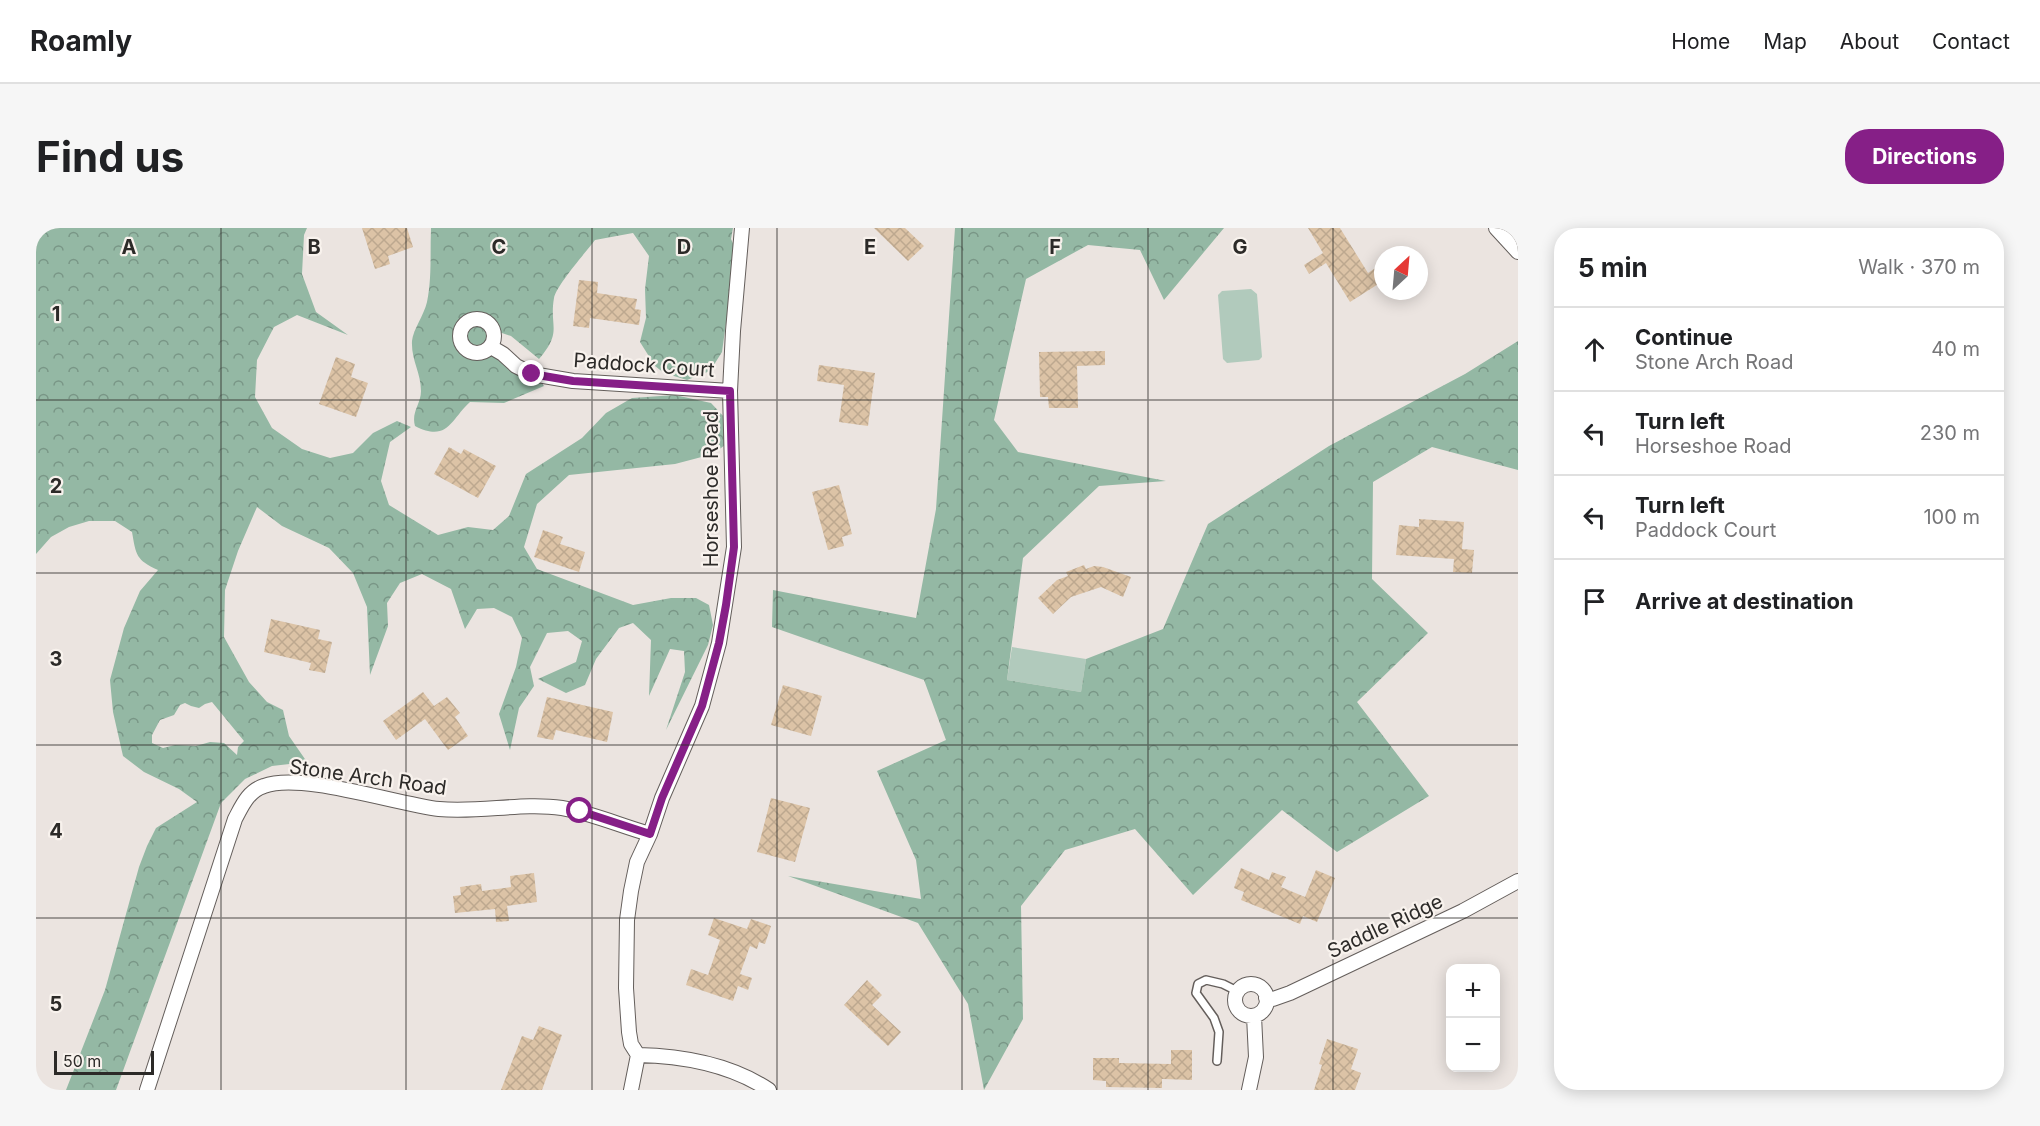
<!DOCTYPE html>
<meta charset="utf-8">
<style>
:root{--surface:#fff;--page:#f6f6f6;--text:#202124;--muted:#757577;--line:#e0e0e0;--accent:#861f87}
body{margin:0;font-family:Inter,sans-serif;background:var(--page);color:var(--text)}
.controls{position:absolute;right:18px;bottom:18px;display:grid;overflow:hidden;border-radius:12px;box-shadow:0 3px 15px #0003}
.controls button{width:54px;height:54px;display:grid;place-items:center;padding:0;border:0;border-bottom:2px solid var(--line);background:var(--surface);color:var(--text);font:30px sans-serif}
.compass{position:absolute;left:1338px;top:18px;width:54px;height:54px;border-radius:50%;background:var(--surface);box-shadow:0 3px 15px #0003;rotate:26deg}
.scale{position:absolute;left:18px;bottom:15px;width:100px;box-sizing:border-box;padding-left:6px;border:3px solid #2c2a28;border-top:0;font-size:16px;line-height:21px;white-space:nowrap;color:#2c2a28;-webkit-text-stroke:4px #f8f2ed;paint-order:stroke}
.stop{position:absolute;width:18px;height:18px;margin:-14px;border:4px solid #861f87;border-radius:50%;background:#fff}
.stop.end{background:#861f87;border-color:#fff;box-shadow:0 2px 6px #0008}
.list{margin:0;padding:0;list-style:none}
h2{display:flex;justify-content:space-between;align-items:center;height:78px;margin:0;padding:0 24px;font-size:26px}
h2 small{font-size:20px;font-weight:400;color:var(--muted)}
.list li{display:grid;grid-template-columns:39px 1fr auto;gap:18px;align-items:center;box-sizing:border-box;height:84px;padding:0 24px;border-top:2px solid var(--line)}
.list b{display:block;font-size:22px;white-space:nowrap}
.list p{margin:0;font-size:20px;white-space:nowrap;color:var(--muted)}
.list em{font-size:20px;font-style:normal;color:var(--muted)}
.icon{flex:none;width:33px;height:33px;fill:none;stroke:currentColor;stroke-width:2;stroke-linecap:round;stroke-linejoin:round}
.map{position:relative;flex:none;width:1482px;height:862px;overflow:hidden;border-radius:24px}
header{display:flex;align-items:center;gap:36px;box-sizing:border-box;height:84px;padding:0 30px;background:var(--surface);border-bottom:2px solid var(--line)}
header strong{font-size:28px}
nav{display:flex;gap:33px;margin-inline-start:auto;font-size:21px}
.intro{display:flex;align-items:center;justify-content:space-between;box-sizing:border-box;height:144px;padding:0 36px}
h1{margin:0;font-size:42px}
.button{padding:15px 27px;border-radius:24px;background:var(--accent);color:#fff;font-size:21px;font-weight:700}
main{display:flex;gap:36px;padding:0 36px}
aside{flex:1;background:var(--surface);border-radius:24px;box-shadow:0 3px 15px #0003}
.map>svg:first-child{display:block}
.grass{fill:#b1cabc}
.forest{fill:url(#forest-crowns);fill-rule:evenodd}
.building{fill:url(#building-cross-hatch)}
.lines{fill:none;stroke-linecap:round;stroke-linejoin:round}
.lane-casing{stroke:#645e5b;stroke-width:10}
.street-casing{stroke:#645e5b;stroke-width:16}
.lane{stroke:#fff;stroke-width:7}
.street{stroke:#fff;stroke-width:14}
.route{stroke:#861f87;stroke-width:8}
.grid{fill:none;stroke:#2c2a28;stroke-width:1.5;stroke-opacity:0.55}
.labels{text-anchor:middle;stroke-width:4.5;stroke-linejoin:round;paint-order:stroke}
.street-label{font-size:20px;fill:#2c2a28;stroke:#f8f2ed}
.grid-label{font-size:20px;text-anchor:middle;font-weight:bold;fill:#2c2a28;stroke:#f8f2ed;stroke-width:4.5;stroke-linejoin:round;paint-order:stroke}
</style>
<header>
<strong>Roamly</strong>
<nav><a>Home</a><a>Map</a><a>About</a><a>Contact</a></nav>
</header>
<div class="intro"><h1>Find us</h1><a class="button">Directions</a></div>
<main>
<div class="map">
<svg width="1482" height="862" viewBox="0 0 1482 862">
<defs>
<pattern id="forest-crowns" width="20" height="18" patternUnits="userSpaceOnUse" patternTransform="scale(1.5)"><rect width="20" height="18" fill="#94b8a4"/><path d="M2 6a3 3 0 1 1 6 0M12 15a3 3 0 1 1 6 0" fill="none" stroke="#799686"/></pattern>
<pattern id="building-cross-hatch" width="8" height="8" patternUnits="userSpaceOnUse" patternTransform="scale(1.5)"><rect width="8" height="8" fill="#dcc3a6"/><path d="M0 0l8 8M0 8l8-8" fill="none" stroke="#bda88f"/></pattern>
</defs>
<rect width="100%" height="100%" fill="#ebe4e0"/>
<!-- grass -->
<path class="grass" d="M 1215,61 L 1221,66 L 1226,129 L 1223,132 L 1191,135 L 1187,131 L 1182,67 L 1186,63 Z
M 976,419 L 1050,431 L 1045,464 L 971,452 Z"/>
<!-- forest -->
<path class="forest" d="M 0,0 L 271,0 L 268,7 L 266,46 L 280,84 L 312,107 L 261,87 L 238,99 L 221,132 L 219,169 L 236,200 L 266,221 L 294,230 L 317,225 L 337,205 L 361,193 L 375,199 L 354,214 L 345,253 L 353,277 L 402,307 L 432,299 L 457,302 L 473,288 L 490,246 L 546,210 L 570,185 L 596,170 L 639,167 L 675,175 L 690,191 L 689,217 L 677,226 L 639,236 L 533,247 L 501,276 L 488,319 L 501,341 L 597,377 L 635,370 L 660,370 L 673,377 L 677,397 L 672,417 L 630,502 L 649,444 L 648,423 L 634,421 L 613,468 L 615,412 L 597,395 L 583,400 L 560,431 L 549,457 L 530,465 L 502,451 L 540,434 L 546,413 L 532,403 L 511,405 L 494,439 L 498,458 L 483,480 L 474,522 L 463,486 L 480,439 L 486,410 L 476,389 L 458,380 L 441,381 L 429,401 L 415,361 L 386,346 L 364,355 L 351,375 L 352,398 L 334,447 L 331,379 L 317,345 L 293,320 L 246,298 L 221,279 L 202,323 L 189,362 L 188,409 L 213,454 L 231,474 L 247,482 L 253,508 L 271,534 L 236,538 L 209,551 L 185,575 L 80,862 L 30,862 L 69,762 L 103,639 L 111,618 L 120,600 L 161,574 L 143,561 L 108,544 L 87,528 L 77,484 L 74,452 L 88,400 L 104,363 L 122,342 C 100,332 100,327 96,304 L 79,293 L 53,293 L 33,299 L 15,309 L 0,326 ZM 176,474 L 208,513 L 202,519 L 201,527 L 188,515 L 174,514 L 160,518 L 139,517 L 127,520 L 116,515 L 116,507 L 124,492 L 138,487 L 144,477 L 149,475 L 155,478 L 163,480 L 169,476 Z
M 395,0 L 697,0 L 695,11 L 700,22 L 686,124 L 674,143 L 651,152 L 628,145 L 619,138 L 604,114 L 610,90 L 609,61 L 613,28 L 597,5 L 559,12 C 550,24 520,58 518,70 C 513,99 527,103 503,131 L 475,108 L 457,102 L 461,115 L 492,139 L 508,158 L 468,175 L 434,174 C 415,191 412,215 379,198 C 375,184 385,176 385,163 C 385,144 375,132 376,113 C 377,102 388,87 391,74 C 396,50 394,24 395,0 Z
M 919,0 L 1188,0 L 1128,72 L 1104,22 L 1052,17 L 990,51 L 958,192 L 982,224 L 1130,253 L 1063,258 L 987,330 L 971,452 L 1045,464 L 1050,431 L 1127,401 L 1172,296 L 1293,218 L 1429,146 L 1482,113 L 1482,242 L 1396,219 L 1337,254 L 1336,351 L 1392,405 L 1321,474 L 1393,568 L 1301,624 L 1246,582 L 1157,667 L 1099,601 L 1029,622 L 985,678 L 987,791 L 948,862 L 932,776 L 882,695 L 752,648 L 885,671 L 880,632 L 841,543 L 910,512 L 888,452 L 736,399 L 737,362 L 880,390 L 900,281 Z"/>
<!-- building -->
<path class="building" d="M 326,0 L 371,0 L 377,19 L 352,28 L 354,36 L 339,41 Z
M 838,0 L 869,0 L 888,18 L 872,33 Z
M 1272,0 L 1304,0 L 1332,45 L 1341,39 L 1347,49 L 1347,53 L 1314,74 L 1290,35 L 1273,46 L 1268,37 L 1287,25 Z
M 543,52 L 562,54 L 561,65 L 601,71 L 599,81 L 605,82 L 603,97 L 554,90 L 553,100 L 537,98 Z
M 1069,123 L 1069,137 L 1041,138 L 1042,180 L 1013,180 L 1012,169 L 1004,169 L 1003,124 Z
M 300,129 L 319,136 L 315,149 L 332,155 L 320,189 L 283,176 Z
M 783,137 L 839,145 L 832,198 L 803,194 L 808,157 L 781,153 Z
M 413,219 L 425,226 L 428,221 L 460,238 L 442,270 L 398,246 Z
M 803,257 L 816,306 L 806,309 L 808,318 L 792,322 L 776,264 Z
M 1383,291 L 1428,294 L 1426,321 L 1438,322 L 1436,345 L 1417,344 L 1418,331 L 1360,327 L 1363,297 L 1383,299 Z
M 507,302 L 527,309 L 524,316 L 549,324 L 543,344 L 498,329 Z
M 1048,337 L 1050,341 L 1058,338 L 1067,339 L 1095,349 L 1087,369 L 1065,359 L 1035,369 L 1017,386 L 1002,370 L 1021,352 L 1032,348 L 1030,344 Z
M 235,391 L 284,402 L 282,411 L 296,414 L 289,445 L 273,442 L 275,435 L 228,424 Z
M 747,457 L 786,468 L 775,508 L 735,497 Z
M 387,464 L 398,478 L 411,469 L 424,485 L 419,489 L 432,508 L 412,522 L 389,491 L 360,512 L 347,493 Z
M 511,469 L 577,484 L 571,514 L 520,502 L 517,512 L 501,509 Z
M 735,570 L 774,580 L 759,634 L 721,624 Z
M 1205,640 L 1233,652 L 1236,644 L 1250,649 L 1245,659 L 1269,669 L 1280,642 L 1299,650 L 1281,694 L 1267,688 L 1264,696 L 1205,672 L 1208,664 L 1198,660 Z
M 498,645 L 501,674 L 471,678 L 473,693 L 460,694 L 459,681 L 419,685 L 417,668 L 425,667 L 424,659 L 445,656 L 446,663 L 475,659 L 474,648 Z
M 678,690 L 711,701 L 715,691 L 735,698 L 729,716 L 723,714 L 721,721 L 714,718 L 704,746 L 716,750 L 712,762 L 702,758 L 697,773 L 650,757 L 655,741 L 672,747 L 684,712 L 672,707 Z
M 831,752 L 846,767 L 836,777 L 865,804 L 852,818 L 808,777 Z
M 503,798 L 526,807 L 506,862 L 465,862 L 486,808 L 497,812 Z
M 1291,811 L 1322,821 L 1315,841 L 1325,845 L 1319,862 L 1278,862 L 1286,837 L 1283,836 Z
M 1135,822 L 1156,822 L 1156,852 L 1126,851 L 1126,860 L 1070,859 L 1070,853 L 1057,852 L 1057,830 L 1083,830 L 1083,835 L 1135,836 Z"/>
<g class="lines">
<defs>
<path id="lane" d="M 1181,833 L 1183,804 L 1178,790 L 1160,765 L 1162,756 L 1170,752 L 1187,756 L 1201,763"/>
<path id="street" d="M 1460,0 L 1482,24
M424 108a17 17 0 1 1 34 0a17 17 0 1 1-34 0Z
M 455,119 L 467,126 L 480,138 L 496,146 L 537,153 L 694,163
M1199 772a16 16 0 1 1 32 0a16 16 0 1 1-32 0Z
M 1230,770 L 1237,771 L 1254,765 L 1427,683 L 1482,653
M 602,827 C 647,828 694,836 733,862
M 111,862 L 199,591 C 206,578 212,563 228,558 C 265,544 360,576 403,581 C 444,585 486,574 526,580 C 556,585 585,598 614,606
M 595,862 L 602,827 L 595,816 L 593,804 L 590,760 L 591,692 L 595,663 L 601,634 L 614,606 L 626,570 L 666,478 L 683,415 L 698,319 L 694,163 L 697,103 L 706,0
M 1213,862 L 1220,829 L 1218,788"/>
</defs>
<!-- lane casing -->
<use href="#lane" class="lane-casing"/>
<!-- street casing -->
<use href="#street" class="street-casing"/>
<!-- lane -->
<use href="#lane" class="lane"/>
<!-- street -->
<use href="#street" class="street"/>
</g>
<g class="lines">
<!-- route -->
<path class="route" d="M 496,146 L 537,153 L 694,163 L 698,319 L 690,377 L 683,415 L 666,478 L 626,570 L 614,606 L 544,583"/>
</g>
<!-- grid -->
<path class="grid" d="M 185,0 L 185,862M 370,0 L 370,862M 556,0 L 556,862M 741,0 L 741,862M 926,0 L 926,862M 1112,0 L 1112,862M 1297,0 L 1297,862M 0,172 L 1482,172M 0,345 L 1482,345M 0,517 L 1482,517M 0,690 L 1482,690"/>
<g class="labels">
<!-- street labels -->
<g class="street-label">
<text transform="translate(608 137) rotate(4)" y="7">Paddock Court</text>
<text transform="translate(675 261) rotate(-90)" y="7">Horseshoe Road</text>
<text transform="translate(332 549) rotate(8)" y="7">Stone Arch Road</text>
<text transform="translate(1349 698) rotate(-25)" y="7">Saddle Ridge</text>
</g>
</g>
<g class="grid-label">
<text x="93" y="26">A</text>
<text x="278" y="26">B</text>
<text x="463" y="26">C</text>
<text x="648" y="26">D</text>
<text x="834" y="26">E</text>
<text x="1019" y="26">F</text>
<text x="1204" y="26">G</text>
<text x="20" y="93">1</text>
<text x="20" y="265">2</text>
<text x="20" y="438">3</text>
<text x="20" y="610">4</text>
<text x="20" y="783">5</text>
</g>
</svg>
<div class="controls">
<button>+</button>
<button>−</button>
</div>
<svg class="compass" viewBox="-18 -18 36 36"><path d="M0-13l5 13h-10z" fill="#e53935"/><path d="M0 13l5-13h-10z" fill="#757577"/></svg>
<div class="scale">50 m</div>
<div class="stop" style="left:544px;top:583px"></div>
<div class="stop end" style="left:496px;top:146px"></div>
</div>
<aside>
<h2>5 min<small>Walk · 370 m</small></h2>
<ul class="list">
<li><svg class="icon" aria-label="ahead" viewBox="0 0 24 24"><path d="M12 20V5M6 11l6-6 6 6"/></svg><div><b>Continue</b><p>Stone Arch Road</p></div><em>40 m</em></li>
<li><svg class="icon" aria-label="left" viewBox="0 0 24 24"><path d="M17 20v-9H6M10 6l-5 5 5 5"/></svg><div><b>Turn left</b><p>Horseshoe Road</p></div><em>230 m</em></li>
<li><svg class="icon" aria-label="left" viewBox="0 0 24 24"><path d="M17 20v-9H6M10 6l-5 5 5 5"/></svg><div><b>Turn left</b><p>Paddock Court</p></div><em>100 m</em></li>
<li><svg class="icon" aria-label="arrive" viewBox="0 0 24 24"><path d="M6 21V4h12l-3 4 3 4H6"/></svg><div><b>Arrive at destination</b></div></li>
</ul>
</aside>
</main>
